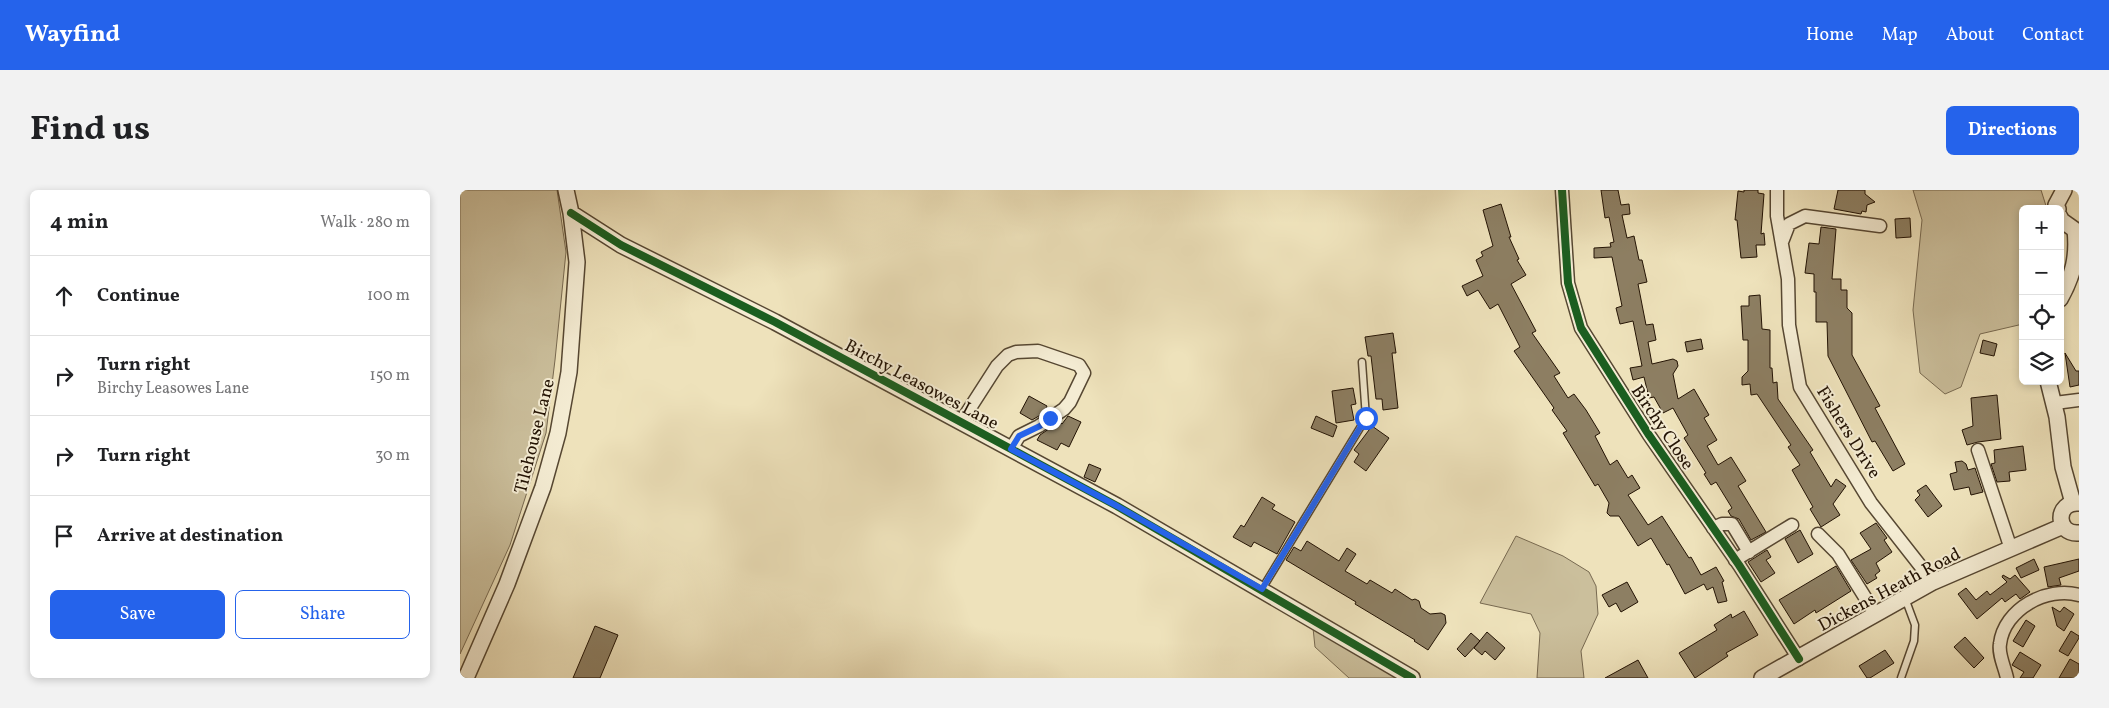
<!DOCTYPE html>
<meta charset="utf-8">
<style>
:root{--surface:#fff;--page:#f2f2f2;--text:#202124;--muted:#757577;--line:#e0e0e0;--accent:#2563eb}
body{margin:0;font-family:Vollkorn,serif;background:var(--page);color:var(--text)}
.controls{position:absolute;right:15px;top:15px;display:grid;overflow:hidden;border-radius:8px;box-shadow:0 2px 8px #0003}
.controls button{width:45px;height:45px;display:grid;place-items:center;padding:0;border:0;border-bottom:1px solid var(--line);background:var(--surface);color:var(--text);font:25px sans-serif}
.stop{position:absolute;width:15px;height:15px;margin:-11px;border:4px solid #2563eb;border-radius:50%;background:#fff}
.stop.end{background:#2563eb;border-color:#fff;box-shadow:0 1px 5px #0008}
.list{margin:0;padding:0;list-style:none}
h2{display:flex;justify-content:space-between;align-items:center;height:65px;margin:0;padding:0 20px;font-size:21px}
h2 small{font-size:16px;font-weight:400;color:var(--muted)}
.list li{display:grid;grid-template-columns:32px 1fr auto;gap:15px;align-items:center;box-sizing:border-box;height:80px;padding:0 20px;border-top:1px solid var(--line)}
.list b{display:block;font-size:19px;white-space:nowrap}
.list p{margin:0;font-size:16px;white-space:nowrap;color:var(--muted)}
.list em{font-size:16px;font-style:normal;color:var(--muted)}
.actions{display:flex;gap:10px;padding:15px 20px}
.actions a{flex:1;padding:11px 0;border:1px solid var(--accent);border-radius:8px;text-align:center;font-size:18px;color:var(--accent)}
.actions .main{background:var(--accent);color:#fff}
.icon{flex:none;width:28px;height:28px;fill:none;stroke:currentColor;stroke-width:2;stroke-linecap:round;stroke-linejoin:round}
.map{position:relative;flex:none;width:1619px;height:488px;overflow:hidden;border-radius:8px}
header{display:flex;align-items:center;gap:30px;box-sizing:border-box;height:70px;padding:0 25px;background:var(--accent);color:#fff}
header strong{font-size:24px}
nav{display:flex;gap:28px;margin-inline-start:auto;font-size:18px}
.intro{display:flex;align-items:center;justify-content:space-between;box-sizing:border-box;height:120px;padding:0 30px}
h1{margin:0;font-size:35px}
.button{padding:12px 22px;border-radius:8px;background:var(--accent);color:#fff;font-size:18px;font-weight:700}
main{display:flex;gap:30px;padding:0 30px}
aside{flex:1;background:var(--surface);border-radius:8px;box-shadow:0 2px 8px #0003}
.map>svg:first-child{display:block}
.green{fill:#cbbf9c;stroke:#776950}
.building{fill:#8d7f63;stroke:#231304}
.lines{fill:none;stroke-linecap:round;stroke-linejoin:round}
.service-casing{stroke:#564732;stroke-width:9}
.minor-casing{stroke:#564732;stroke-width:15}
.tertiary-casing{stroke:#564732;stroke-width:18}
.service{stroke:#f4ecd3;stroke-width:6}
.minor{stroke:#f4ecd3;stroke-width:12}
.tertiary{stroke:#f4ecd3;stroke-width:15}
.cycleway-casing{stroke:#f4ecd3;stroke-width:11}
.cycleway{stroke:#1b5e20;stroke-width:8}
.route{stroke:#2563eb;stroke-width:6}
.labels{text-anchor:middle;stroke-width:4;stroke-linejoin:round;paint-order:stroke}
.street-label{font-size:18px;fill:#231304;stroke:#f4ecd3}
</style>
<header>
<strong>Wayfind</strong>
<nav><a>Home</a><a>Map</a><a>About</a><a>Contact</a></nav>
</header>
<div class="intro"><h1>Find us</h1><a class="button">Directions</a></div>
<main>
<aside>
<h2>4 min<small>Walk · 280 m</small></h2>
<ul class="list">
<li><svg class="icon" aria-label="ahead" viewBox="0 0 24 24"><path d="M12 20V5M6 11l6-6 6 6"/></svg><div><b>Continue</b></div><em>100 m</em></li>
<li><svg class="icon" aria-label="right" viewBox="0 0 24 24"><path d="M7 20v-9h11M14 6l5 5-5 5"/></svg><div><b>Turn right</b><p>Birchy Leasowes Lane</p></div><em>150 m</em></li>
<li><svg class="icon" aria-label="right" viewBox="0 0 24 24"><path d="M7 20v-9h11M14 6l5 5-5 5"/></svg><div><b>Turn right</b></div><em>30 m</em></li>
<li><svg class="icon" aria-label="arrive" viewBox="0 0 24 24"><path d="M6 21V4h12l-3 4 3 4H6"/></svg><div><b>Arrive at destination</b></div></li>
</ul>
<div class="actions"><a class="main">Save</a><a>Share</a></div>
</aside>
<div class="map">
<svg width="1619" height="488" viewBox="0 0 1619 488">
<rect width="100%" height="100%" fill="#eee2bb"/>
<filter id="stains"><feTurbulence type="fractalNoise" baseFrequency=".004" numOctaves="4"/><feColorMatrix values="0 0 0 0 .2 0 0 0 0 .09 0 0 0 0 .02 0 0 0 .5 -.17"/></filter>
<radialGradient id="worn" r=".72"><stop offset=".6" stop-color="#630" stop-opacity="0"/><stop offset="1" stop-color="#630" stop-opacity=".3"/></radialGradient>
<!-- green -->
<path class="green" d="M 0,0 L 97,0 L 106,62 L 95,170 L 86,243 L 50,355 L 0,464 Z
M 1453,0 L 1581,0 L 1587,19 L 1563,19 L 1563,134 L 1520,144 L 1501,197 L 1485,204 L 1460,183 L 1453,120 L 1462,30 Z
M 1056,346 L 1103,366 L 1129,382 L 1136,396 L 1138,424 L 1121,461 L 1124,488 L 1077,488 L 1080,443 L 1071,424 L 1020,413 Z
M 853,438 L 940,488 L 889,488 L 855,457 Z"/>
<!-- building -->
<path class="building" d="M 1141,0 L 1158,0 L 1161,15 L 1169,14 L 1170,24 L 1162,25 L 1167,48 L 1174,46 L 1179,70 L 1182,70 L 1187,92 L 1178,94 L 1186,135 L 1193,134 L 1196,150 L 1188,152 L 1192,174 L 1213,169 L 1217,171 L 1218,176 L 1213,184 L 1218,209 L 1234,199 L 1249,225 L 1244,228 L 1257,250 L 1247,256 L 1258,275 L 1271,267 L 1286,291 L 1278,296 L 1306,342 L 1291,350 L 1279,329 L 1271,326 L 1268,321 L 1272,318 L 1256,292 L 1251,295 L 1244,284 L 1246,283 L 1224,248 L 1228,245 L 1213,218 L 1203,223 L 1194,207 L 1189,208 L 1184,187 L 1173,190 L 1170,178 L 1182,176 L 1173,131 L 1160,134 L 1156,118 L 1162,116 L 1152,67 L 1134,68 L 1134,58 L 1151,57 L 1150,53 L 1154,52 L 1149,27 L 1145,28 Z
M 1284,0 L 1298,0 L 1298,3 L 1304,4 L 1301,44 L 1304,43 L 1305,55 L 1296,55 L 1297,67 L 1281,68 L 1277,30 L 1275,30 L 1278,1 L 1284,2 Z
M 1378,0 L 1405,0 L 1405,4 L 1415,12 L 1407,15 L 1406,22 L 1402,21 L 1401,24 L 1374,19 Z
M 1041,14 L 1051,47 L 1049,47 L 1059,69 L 1057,70 L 1066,85 L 1051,94 L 1076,141 L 1072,143 L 1100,183 L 1094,186 L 1108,208 L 1114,204 L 1126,220 L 1140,243 L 1135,246 L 1150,275 L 1157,270 L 1168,288 L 1172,285 L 1180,298 L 1168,305 L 1188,335 L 1202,326 L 1229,368 L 1231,367 L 1241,385 L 1256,377 L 1264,391 L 1262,392 L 1267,411 L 1258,413 L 1253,397 L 1247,400 L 1244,394 L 1225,404 L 1209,374 L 1207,375 L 1191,348 L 1178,356 L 1159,326 L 1150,326 L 1147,323 L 1149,313 L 1138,294 L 1135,296 L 1103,243 L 1107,241 L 1092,220 L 1094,218 L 1054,161 L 1060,157 L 1038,114 L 1030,119 L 1018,100 L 1007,106 L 1002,96 L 1023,86 L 1016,70 L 1023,66 L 1021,62 L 1033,56 L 1023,20 Z
M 1450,28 L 1451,47 L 1436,48 L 1435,29 Z
M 1361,37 L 1376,39 L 1372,89 L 1381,89 L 1381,100 L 1387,100 L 1387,118 L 1392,123 L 1392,165 L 1420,216 L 1415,218 L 1445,274 L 1433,281 L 1415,251 L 1412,252 L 1368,166 L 1367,132 L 1356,132 L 1356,102 L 1354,102 L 1354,84 L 1345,83 L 1349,53 L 1359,54 Z
M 1300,105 L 1302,139 L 1310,140 L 1310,178 L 1312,178 L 1313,193 L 1317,192 L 1318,209 L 1353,260 L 1350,262 L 1371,297 L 1376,289 L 1386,296 L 1373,314 L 1380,325 L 1361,337 L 1350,319 L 1353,317 L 1332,280 L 1340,275 L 1328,257 L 1331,255 L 1297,204 L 1291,205 L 1290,194 L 1282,195 L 1282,187 L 1288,181 L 1288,150 L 1283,150 L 1281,116 L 1289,116 L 1289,106 Z
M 933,143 L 936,163 L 932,163 L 938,218 L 923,220 L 922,209 L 916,209 L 911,166 L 908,166 L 905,147 Z
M 1241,149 L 1243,159 L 1227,162 L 1225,152 Z
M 1523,150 L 1537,154 L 1534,166 L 1520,163 Z
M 1605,163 L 1616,181 L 1619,181 L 1619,195 L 1610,197 Z
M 893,198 L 896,214 L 891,215 L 894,230 L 876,233 L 872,201 Z
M 1537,205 L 1541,249 L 1518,252 L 1507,255 L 1502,240 L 1513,236 L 1511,208 Z
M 569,206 L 587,216 L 584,223 L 572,230 L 560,223 Z
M 608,226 L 621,232 L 609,257 L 601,253 L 597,260 L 577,250 L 580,245 L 599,232 L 602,234 Z
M 856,226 L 877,236 L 873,247 L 851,238 Z
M 912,236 L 929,248 L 906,281 L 894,272 L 899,264 L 894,260 Z
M 1563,256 L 1566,280 L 1549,282 L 1550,291 L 1537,292 L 1531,274 L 1535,273 L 1534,260 Z
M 1502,271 L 1506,274 L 1508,280 L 1515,278 L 1523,302 L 1511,305 L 1509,297 L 1494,300 L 1490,284 L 1497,282 L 1495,272 Z
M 629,274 L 641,279 L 635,292 L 624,287 Z
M 1466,295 L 1482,316 L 1468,327 L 1455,310 L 1460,305 L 1457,301 Z
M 802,307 L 815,315 L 812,319 L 835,332 L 817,364 L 794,352 L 791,357 L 773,347 L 781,335 L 784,337 Z
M 1416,333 L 1427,348 L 1424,350 L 1432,362 L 1416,373 L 1420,381 L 1415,385 L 1417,388 L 1407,394 L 1391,370 L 1411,359 L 1400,343 Z
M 1340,340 L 1353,364 L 1338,373 L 1325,349 Z
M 847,351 L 879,371 L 887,358 L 896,364 L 885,381 L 907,394 L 910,390 L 932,403 L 935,399 L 952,410 L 955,409 L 959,411 L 961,418 L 970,424 L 981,423 L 985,425 L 986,433 L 968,460 L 954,451 L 955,450 L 895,414 L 896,412 L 826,370 L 834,357 L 841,361 Z
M 1307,360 L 1311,367 L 1306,370 L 1315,383 L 1301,392 L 1288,372 Z
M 1574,369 L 1579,380 L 1561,388 L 1556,378 Z
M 1619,369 L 1619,381 L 1599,388 L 1601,395 L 1588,397 L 1584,377 Z
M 1376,376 L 1391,401 L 1356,423 L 1355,420 L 1334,434 L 1319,410 Z
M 1543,385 L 1550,389 L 1555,385 L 1570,402 L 1560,409 L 1556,404 L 1545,412 L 1542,408 L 1517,429 L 1498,404 L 1506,398 L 1516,410 L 1527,401 L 1530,405 L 1547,392 L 1542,387 Z
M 1167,392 L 1178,412 L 1161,422 L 1156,413 L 1149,417 L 1142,405 Z
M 1592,417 L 1600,422 L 1604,417 L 1614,424 L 1604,441 L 1597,436 Z
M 1284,421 L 1298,445 L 1266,463 L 1268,466 L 1235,488 L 1219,463 L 1257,440 L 1254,435 L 1271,424 L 1272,428 Z
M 1566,430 L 1575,436 L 1563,457 L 1553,451 Z
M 135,436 L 158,445 L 140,488 L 113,488 Z
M 1611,441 L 1619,446 L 1619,448 L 1608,466 L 1599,461 Z
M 1027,442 L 1045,458 L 1035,470 L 1025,461 L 1022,465 L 1014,458 Z
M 1011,443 L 1020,451 L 1005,467 L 997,459 Z
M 1505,447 L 1524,468 L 1514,478 L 1494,457 Z
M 1425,460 L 1434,473 L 1410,488 L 1407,488 L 1399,476 Z
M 1560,462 L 1581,475 L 1573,488 L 1560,488 L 1564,482 L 1552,475 Z
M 1610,469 L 1619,474 L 1619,488 L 1599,488 Z
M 1178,470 L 1188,488 L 1145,488 Z"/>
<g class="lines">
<defs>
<path id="service" d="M 802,399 L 906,228 L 902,172
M 1441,488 L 1454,451 L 1455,435 L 1445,408"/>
<path id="minor" d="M 1102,0 L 1108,93 L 1121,138 L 1189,245 L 1279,375 L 1339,469
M 1317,0 L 1317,26 L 1328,89 L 1329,135 L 1340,197 L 1411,313 L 1473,392
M 1322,52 L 1329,34 L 1345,26 L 1420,36
M 1595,213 L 1619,210
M 501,232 L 537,176 L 548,165 L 556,162 L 578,161 L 619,175 L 624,183 L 610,212 L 604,219 L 579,236 L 559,246 L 551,259
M 1518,260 L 1551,359
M 1253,338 L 1262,334 L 1272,334 L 1289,362
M 1358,344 L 1378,364 L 1416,425
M 1275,370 L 1332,335
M 1547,488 C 1545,478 1538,464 1540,454 C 1544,419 1587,396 1619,405"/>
<path id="tertiary" d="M 1598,19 L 1596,15 L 1604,0
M 111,23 L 161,55 L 315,132 L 657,316 L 952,488
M 1600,27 L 1601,30 L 1615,40 C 1618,66 1613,86 1600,109
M 1588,191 L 1597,227 L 1603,277 L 1613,313
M 1619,313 C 1595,311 1595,345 1619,343
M 6,488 L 47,394 L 83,297 L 98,243 L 109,182 L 117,72 L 111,23 L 106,0
M 1302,488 L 1473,392 L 1603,336"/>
</defs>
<!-- service casing -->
<use href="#service" class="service-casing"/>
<!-- minor casing -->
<use href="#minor" class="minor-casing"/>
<!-- tertiary casing -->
<use href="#tertiary" class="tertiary-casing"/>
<!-- service -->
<use href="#service" class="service"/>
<!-- minor -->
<use href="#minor" class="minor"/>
<!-- tertiary -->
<use href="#tertiary" class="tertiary"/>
<defs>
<path id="cycleway" d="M 1102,0 L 1108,93 L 1121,138 L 1189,245 L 1279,375 L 1339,469
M 111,23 L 161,55 L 315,132 L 657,316 L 952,488"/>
</defs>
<!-- cycleway casing -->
<use href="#cycleway" class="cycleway-casing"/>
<!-- cycleway -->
<use href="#cycleway" class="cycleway"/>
</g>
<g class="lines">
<!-- route -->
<path class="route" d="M 590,228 L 580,236 L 559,246 L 551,259 L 657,316 L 802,399 L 906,228"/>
</g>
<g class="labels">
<!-- street labels -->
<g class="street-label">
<text transform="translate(462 194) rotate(28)" y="6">Birchy Leasowes Lane</text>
<text transform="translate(1203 237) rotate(56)" y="6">Birchy Close</text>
<text transform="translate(1389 242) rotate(58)" y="6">Fishers Drive</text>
<text transform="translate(74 246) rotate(-76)" y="6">Tilehouse Lane</text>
<text transform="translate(1429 399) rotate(-28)" y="6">Dickens Heath Road</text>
</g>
</g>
<rect width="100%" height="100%" filter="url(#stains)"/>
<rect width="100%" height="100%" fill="url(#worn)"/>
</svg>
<div class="controls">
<button>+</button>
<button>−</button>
<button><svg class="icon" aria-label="locate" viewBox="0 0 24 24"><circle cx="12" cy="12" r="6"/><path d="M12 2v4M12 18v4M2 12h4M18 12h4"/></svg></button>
<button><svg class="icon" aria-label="layers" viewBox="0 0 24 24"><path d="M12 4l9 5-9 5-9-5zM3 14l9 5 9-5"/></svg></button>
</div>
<div class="stop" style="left:906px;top:228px"></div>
<div class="stop end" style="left:590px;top:228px"></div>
</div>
</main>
